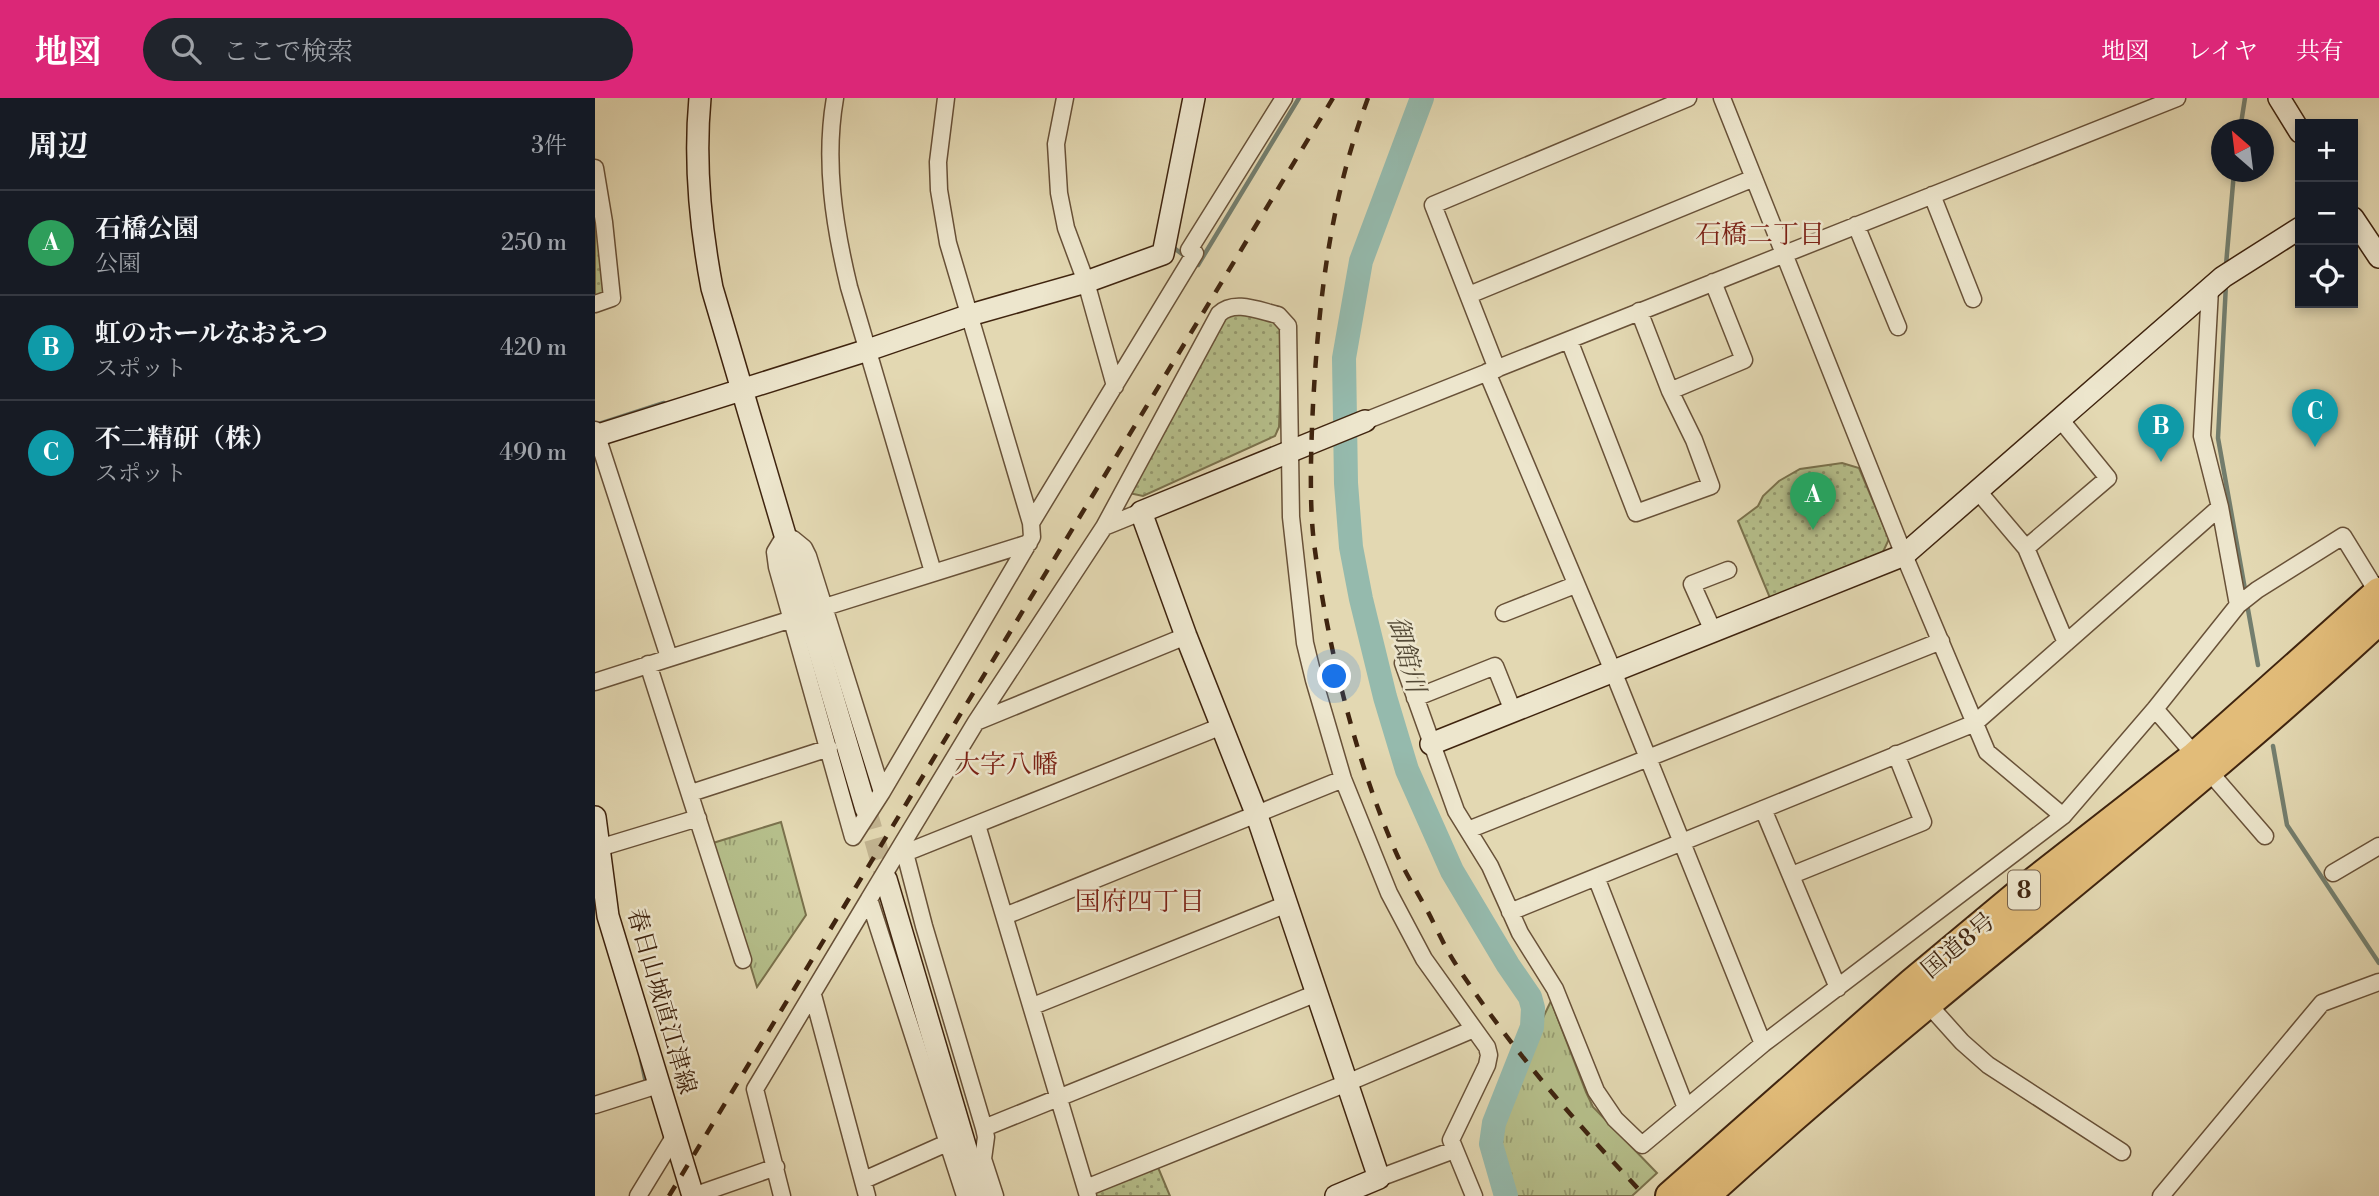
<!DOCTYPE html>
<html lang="ja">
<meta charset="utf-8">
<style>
:root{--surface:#171b24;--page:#20242c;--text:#f1f3f6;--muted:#9ea1a6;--line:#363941;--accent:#db2777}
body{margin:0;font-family:"Libre Bodoni","Noto Serif JP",serif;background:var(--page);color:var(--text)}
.controls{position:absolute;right:21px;top:21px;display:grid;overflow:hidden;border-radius:0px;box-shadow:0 4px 10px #0003}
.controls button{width:63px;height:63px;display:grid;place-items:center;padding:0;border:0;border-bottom:2px solid var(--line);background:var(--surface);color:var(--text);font:35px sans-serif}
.compass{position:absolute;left:1616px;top:21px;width:63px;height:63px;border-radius:50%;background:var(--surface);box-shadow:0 4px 10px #0003;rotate:332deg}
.you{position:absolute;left:740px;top:579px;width:24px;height:24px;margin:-18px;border:5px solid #fff;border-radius:50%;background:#1a73e8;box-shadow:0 0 0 10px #1a73e833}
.badge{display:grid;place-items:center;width:46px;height:46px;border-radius:50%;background:var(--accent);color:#fff;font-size:23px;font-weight:700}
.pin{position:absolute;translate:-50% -58px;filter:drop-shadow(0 2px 4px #0008)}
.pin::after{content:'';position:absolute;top:37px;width:24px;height:21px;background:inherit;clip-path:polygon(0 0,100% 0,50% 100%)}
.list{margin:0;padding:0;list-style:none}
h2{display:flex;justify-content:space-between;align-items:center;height:91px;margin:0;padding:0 28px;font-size:30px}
h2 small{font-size:23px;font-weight:400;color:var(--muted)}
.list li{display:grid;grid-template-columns:46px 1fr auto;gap:21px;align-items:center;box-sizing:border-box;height:105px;padding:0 28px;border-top:2px solid var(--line)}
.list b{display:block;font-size:26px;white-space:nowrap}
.list p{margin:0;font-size:23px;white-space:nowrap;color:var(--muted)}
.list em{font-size:23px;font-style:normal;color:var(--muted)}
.icon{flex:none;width:38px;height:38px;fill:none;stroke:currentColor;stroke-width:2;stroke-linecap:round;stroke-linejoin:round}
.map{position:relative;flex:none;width:1784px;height:1098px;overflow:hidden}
header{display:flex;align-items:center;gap:42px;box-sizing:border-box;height:98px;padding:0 35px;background:var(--accent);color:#fff}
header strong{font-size:33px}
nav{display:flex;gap:38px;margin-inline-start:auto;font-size:24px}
.search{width:490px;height:63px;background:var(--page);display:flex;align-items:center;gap:18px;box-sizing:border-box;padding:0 24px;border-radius:38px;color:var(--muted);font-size:26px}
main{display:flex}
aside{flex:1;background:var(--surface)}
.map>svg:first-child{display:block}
.grass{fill:url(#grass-tufts);stroke:#7a714c;stroke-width:2}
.park{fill:url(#park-dots);stroke:#7a714c;stroke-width:2}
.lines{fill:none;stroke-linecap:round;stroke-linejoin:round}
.stream{stroke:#737e6e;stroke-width:4.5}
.river{stroke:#95baad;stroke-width:24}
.secondary-tunnel{stroke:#c2b491;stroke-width:21;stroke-dasharray:21 10;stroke-linecap:butt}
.street-casing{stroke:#685138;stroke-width:19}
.secondary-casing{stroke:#3f240f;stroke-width:24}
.highway-casing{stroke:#3f240f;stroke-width:32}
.street{stroke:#ede6cd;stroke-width:16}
.secondary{stroke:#ede6cd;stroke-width:21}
.highway{stroke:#e2bc79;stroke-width:28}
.rail{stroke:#3f240f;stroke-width:4.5;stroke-dasharray:12 12;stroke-linecap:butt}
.labels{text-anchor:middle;stroke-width:5;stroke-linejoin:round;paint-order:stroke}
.shield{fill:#ede6cd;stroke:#735e48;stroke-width:2}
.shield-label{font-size:23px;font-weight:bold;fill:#3f240f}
.street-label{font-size:24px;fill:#3f240f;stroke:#ede6cd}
.neighbourhood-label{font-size:26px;fill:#7a1f14;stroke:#ede6cd}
.water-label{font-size:26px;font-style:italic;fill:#544a36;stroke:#ede6cd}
</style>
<header>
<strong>地図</strong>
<div class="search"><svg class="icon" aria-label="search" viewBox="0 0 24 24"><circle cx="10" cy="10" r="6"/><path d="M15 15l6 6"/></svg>ここで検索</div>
<nav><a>地図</a><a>レイヤ</a><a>共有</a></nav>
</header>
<main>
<aside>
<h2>周辺<small>3件</small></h2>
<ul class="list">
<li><span class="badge" style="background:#2e9e5b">A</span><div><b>石橋公園</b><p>公園</p></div><em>250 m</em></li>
<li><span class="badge" style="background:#0f9aa8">B</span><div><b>虹のホールなおえつ</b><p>スポット</p></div><em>420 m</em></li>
<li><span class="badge" style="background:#0f9aa8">C</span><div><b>不二精研（株）</b><p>スポット</p></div><em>490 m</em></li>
</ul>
</aside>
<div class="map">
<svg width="1784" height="1098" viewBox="0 0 1784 1098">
<defs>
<pattern id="grass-tufts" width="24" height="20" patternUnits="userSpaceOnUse" patternTransform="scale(1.75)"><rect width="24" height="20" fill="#b5be8a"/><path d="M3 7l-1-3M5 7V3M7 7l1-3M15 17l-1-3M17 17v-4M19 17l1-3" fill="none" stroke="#959a6f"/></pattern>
<pattern id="park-dots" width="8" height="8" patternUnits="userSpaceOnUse" patternTransform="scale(1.75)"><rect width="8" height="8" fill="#b5be8a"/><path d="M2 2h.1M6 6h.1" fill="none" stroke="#959a6f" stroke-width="1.8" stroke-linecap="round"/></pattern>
</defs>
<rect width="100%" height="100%" fill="#e3d8b2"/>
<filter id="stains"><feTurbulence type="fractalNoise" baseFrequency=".00286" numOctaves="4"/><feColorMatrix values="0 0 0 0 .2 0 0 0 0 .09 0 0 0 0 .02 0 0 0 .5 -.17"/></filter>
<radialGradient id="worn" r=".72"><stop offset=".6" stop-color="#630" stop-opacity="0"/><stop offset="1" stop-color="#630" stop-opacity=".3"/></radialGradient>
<!-- grass -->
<path class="grass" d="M 186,724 L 211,817 L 162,889 L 118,745 Z
M 956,903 L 991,994 L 998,1009 L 1062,1075 L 1037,1098 L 920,1098 C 915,1083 908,1067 905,1051 C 900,1024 942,932 956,903 Z"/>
<!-- park -->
<path class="park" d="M 0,100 L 12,190 L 6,199 L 0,201 Z
M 637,215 L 676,220 L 688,233 L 684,329 L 680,338 L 548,398 L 534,395 L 627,222 Z
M 1247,365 L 1264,370 L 1294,441 L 1287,456 L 1175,500 L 1143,423 L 1163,408 L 1168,398 L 1184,383 L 1205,371 Z
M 562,1067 L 575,1098 L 499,1098 L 498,1094 Z"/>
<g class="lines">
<!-- stream -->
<path class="stream" d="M 1645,32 L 1650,0
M 575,147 L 591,159
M 598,164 L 603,167 L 704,0
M 1631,167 L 1639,74
M 1631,186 L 1623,340 L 1651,497
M 1,327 L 69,305
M 1652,506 L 1663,567
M 1678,648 L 1692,727 L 1784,865
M 46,961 L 51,985"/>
<!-- river -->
<path class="river" d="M 827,0 L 766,163 L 749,260 L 751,385 L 756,449 L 766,501 L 790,599 L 812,672 L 857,773 L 913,867 L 935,899 L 938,910 L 937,929 L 899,1025 L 896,1046 L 911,1098"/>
<!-- secondary-tunnel -->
<path class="secondary-tunnel" d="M 271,711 L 291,781"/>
<defs>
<path id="street" d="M 240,0 C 229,63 239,127 254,189 L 338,474
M 470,0 L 461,46 L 464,95 L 471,130 L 491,184 L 520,288
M 1127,0 L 1309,457 L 1392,654 L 1468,718
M 0,70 L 9,124 L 17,200 L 0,206
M 1337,97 L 1378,201
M 1261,127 L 1303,229
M 1615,191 L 1607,338 L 1625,409 L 1643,507
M 874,197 L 1159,80
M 974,242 L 1041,415 L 1116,388 L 1099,342 L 1075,293 L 1044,213
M 902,271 L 838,107 L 1093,0
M 892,274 L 1018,573 L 1168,946
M 1075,293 L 1149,262 L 1118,184
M 770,323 L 1582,0
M 0,332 L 74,559
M 1382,392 L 1431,450 L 1471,545
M 436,425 L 600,155 L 594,152 L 689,0
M 509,429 L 624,216 C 639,201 665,213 683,217 L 693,228 L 696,419 L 710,545 L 719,582 L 748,681 L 794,795 L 829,861 L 892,949 L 894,957 L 892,967 L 856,1042 L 879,1098
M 1431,450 L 1513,380 L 1465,321
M 230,509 L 434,445
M 909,515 L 980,487
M 1118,533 L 1097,486 L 1133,472
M 808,565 L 861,713 L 895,768 L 925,835 L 960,891 L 1001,993 L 1020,1021 L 1047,1047 L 1168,946 L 1468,718 L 1560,611 L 1643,507 L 1662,492 L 1748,438 L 1783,495
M 53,566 L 148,862
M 0,584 L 197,521
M 820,600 L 900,568 L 918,613
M 1560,611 L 1670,738
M 381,624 L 591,538
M 287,694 L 213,458 L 209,450 L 198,441 L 186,444 L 180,454 L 182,469 L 258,739 L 287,694 L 437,439 L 436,425 L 353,145 L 344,92 L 343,64 L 351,0
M 96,695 L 234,650
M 1168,711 L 1243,890
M 382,727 L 493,1098
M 873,732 L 1346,543
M 4,750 L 103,720
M 310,755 L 309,743 L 381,624 L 509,429 L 546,414
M 1738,775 L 1784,748
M 1197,777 L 1328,724 L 1301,656
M 1001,779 L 1091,1010
M 274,801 L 309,743
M 915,814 L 1380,625 L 1625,409
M 410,818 L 748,681
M 218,897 L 272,1098
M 1332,905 L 1367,944 L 1393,967 L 1527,1054
M 438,908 L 692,806
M 0,1007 L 63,987
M 389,1030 L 722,895
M 784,1080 L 859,1052
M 269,1082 L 352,1045
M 491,1090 L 752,985 L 879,931
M 43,1098 L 79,1039
M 98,1098 L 181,1069
M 187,1098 L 160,991 L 274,801 L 370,1098
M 400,1098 L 388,1061 L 391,1039 L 389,1030 L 329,828 L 310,755 L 627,628
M 1566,1098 L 1727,905 L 1784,884"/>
<path id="secondary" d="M 105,0 C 99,64 105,127 117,190 L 271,711
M 1684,0 L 1705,34
M 1758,120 L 1784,159
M 0,338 L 273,252 L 375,217 L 491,184 L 568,156 L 599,0
M 836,646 L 1309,457 L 1628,179 L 1705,130
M 0,719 L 13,818 L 98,1098
M 291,781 L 385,1098
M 741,1098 L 784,1080 L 661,715 L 591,538 L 546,414 L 770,323"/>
<path id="highway" d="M 1075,1098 L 1317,885 L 1431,790 L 1600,658 L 1784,494
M 1110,1098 C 1328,899 1567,723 1784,522"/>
</defs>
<!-- street casing -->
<use href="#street" class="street-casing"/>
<!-- secondary casing -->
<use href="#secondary" class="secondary-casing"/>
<!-- highway casing -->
<use href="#highway" class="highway-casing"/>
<!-- street -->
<use href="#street" class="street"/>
<!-- secondary -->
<use href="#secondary" class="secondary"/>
<!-- highway -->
<use href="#highway" class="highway"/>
<!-- rail -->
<path class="rail" d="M 773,0 C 735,102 724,199 718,307 C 716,349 714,404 719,445 C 732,546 761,666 803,759 C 812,777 822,794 832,812 C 841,829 849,848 860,865 C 915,950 981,1025 1050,1098
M 74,1098 L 738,0"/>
</g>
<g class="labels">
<!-- shield labels -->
<rect class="shield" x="1413" y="772.5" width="32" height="39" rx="5"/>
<g class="shield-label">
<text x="1429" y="800">8</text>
</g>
<!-- street labels -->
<g class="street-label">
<text transform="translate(1363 847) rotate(-40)" y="8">国道8号</text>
<text transform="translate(67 903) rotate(74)" y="8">春日山城直江津線</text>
</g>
<!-- neighbourhood labels -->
<g class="neighbourhood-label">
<text x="1165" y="145">石橋二丁目</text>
<text x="411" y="675">大字八幡</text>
<text x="545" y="812">国府四丁目</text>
</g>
<!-- water labels -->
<g class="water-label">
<text transform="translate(812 556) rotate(75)" y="9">御館川</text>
</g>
</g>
<rect width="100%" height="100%" filter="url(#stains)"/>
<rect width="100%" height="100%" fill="url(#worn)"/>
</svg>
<div class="controls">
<button>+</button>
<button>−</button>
<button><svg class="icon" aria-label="locate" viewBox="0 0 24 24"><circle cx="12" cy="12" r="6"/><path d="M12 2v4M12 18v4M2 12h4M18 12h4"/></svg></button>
</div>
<svg class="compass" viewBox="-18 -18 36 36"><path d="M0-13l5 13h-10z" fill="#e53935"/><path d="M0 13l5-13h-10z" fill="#9ea1a6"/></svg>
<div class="you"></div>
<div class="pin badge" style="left:1218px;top:432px;background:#2e9e5b">A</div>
<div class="pin badge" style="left:1566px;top:364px;background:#0f9aa8">B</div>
<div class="pin badge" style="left:1720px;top:349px;background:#0f9aa8">C</div>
</div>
</main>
